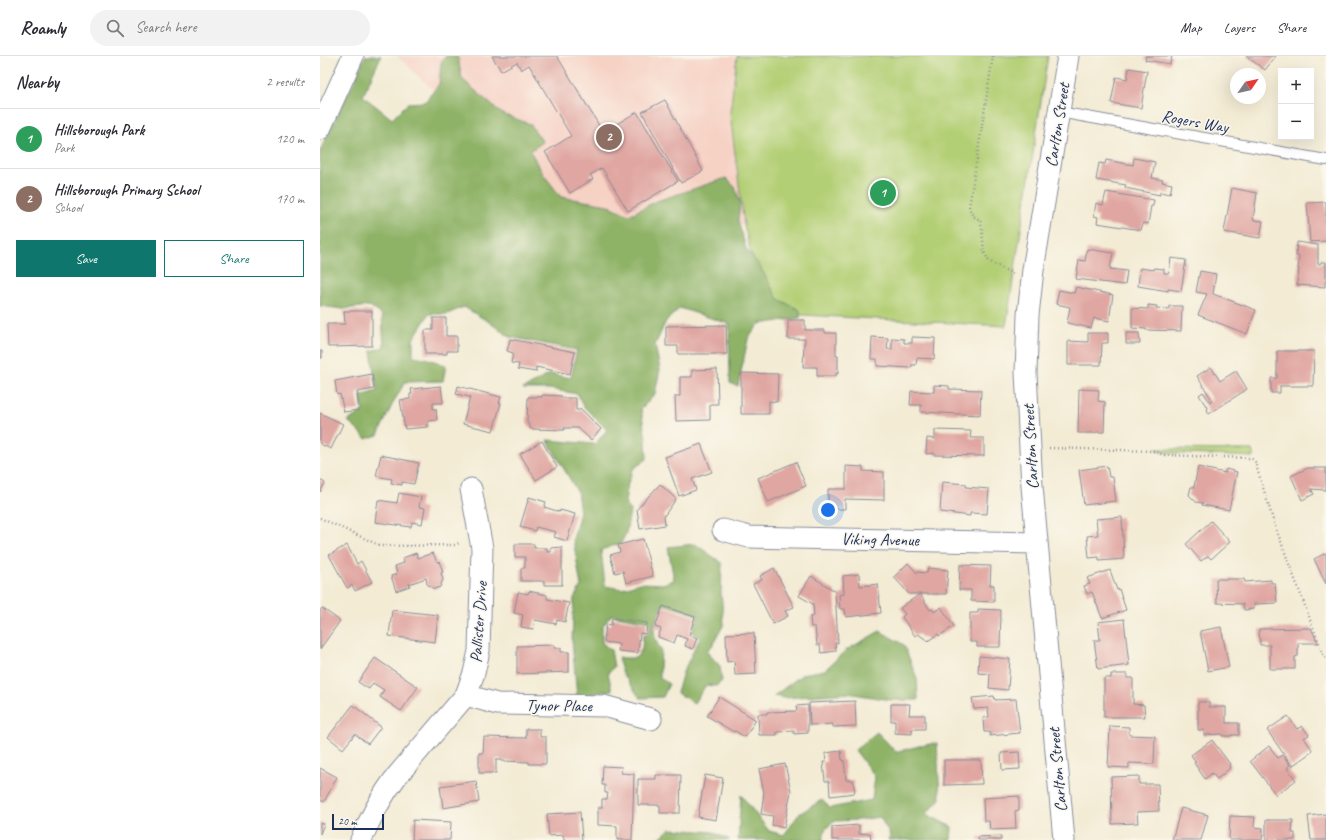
<!DOCTYPE html>
<meta charset="utf-8">
<style>
:root{--surface:#fff;--page:#f2f2f3;--text:#2b2b33;--muted:#7c7c81;--line:#e1e1e2;--accent:#0f766e}
body{margin:0;font-family:Caveat,sans-serif;background:var(--page);color:var(--text)}
.controls{position:absolute;right:12px;top:12px;display:grid;overflow:hidden;border-radius:0px;box-shadow:0 4px 16px #0002}
.controls button{width:36px;height:36px;display:grid;place-items:center;padding:0;border:0;border-bottom:1px solid var(--line);background:var(--surface);color:var(--text);font:20px sans-serif}
.compass{position:absolute;left:910px;top:12px;width:36px;height:36px;border-radius:50%;background:var(--surface);box-shadow:0 4px 16px #0002;rotate:56deg}
.scale{position:absolute;left:12px;bottom:10px;width:52px;box-sizing:border-box;padding-left:4px;border:2px solid #1b2f5e;border-top:0;font-size:11px;line-height:14px;white-space:nowrap;color:#1b2f5e;-webkit-text-stroke:3px #fbf7ec;paint-order:stroke}
.you{position:absolute;left:508px;top:454px;width:14px;height:14px;margin:-10px;border:3px solid #fff;border-radius:50%;background:#1a73e8;box-shadow:0 0 0 6px #1a73e833}
.badge{display:grid;place-items:center;width:26px;height:26px;border-radius:50%;background:var(--accent);color:#fff;font-size:13px;font-weight:700}
.pin{position:absolute;translate:-50% -50%;border:2px solid #fff;box-shadow:0 1px 4px #0006}
.list{margin:0;padding:0;list-style:none}
h2{display:flex;justify-content:space-between;align-items:center;height:52px;margin:0;padding:0 16px;font-size:17px}
h2 small{font-size:13px;font-weight:400;color:var(--muted)}
.list li{display:grid;grid-template-columns:26px 1fr auto;gap:12px;align-items:center;box-sizing:border-box;height:60px;padding:0 16px;border-top:1px solid var(--line)}
.list b{display:block;font-size:15px;white-space:nowrap}
.list p{margin:0;font-size:13px;white-space:nowrap;color:var(--muted)}
.list em{font-size:13px;font-style:normal;color:var(--muted)}
.actions{display:flex;gap:8px;padding:12px 16px}
.actions a{flex:1;padding:9px 0;border:1px solid var(--accent);border-radius:0px;text-align:center;font-size:14px;color:var(--accent)}
.actions .main{background:var(--accent);color:#fff}
.icon{flex:none;width:22px;height:22px;fill:none;stroke:currentColor;stroke-width:2;stroke-linecap:round;stroke-linejoin:round}
.map{position:relative;flex:none;width:1006px;height:784px;overflow:hidden}
header{display:flex;align-items:center;gap:24px;box-sizing:border-box;height:56px;padding:0 20px;background:var(--surface);border-bottom:1px solid var(--line)}
header strong{font-size:19px}
nav{display:flex;gap:22px;margin-inline-start:auto;font-size:14px}
.search{width:280px;height:36px;background:var(--page);display:flex;align-items:center;gap:10px;box-sizing:border-box;padding:0 14px;border-radius:22px;color:var(--muted);font-size:15px}
main{display:flex}
aside{flex:1;background:var(--surface)}
.map>svg:first-child{display:block}
.built{fill:#f6d2c5}
.green{fill:#b3cf75;stroke:#677f6a}
.forest{fill:#8eb266;stroke:#547062}
.building{fill:#e0a6a1}
.lines{fill:none;stroke-linecap:round;stroke-linejoin:round}
.service-casing{stroke:#878d99;stroke-width:12}
.minor-casing{stroke:#878d99;stroke-width:23}
.path{stroke:#878d99;stroke-width:2.5;stroke-dasharray:1 3;stroke-linecap:butt}
.service{stroke:#fff;stroke-width:10}
.minor{stroke:#fff;stroke-width:21}
.labels{text-anchor:middle;stroke-width:3;stroke-linejoin:round;paint-order:stroke}
.street-label{font-size:17px;fill:#1b2f5e;stroke:#fbf7ec}
</style>
<header>
<strong>Roamly</strong>
<div class="search"><svg class="icon" aria-label="search" viewBox="0 0 24 24"><circle cx="10" cy="10" r="6"/><path d="M15 15l6 6"/></svg>Search here</div>
<nav><a>Map</a><a>Layers</a><a>Share</a></nav>
</header>
<main>
<aside>
<h2>Nearby<small>2 results</small></h2>
<ul class="list">
<li><span class="badge" style="background:#2e9e5b">1</span><div><b>Hillsborough Park</b><p>Park</p></div><em>120 m</em></li>
<li><span class="badge" style="background:#8d6e63">2</span><div><b>Hillsborough Primary School</b><p>School</p></div><em>170 m</em></li>
</ul>
<div class="actions"><a class="main">Save</a><a>Share</a></div>
</aside>
<div class="map">
<svg width="1006" height="784" viewBox="0 0 1006 784">
<rect width="100%" height="100%" fill="#fbf7ec"/>
<filter id="ink" filterUnits="userSpaceOnUse"><feTurbulence type="fractalNoise" baseFrequency=".025" numOctaves="2"/><feDisplacementMap in="SourceGraphic" scale="8" xChannelSelector="R" yChannelSelector="G"/><feConvolveMatrix kernelMatrix="1 2 1 2 8 2 1 2 1" color-interpolation-filters="sRGB"/></filter>
<filter id="wash" filterUnits="userSpaceOnUse"><feTurbulence type="fractalNoise" baseFrequency=".012" numOctaves="4" result="noise"/><feDisplacementMap in="SourceGraphic" scale="16" xChannelSelector="R" yChannelSelector="G"/><feGaussianBlur stdDeviation="0.9" result="paint"/><feColorMatrix in="noise" values="0 0 0 0 0 0 0 0 0 0 0 0 0 0 0 0 0 1.4 0 .05"/><feComposite in="paint" operator="in"/></filter>
<g filter="url(#wash)">
<rect width="100%" height="100%" fill="#f3ebd4"/>
<!-- built -->
<path class="built" d="M 77,0 L 417,0 L 410,57 L 424,169 L 316,160 L 231,144 Z"/>
<!-- green -->
<path class="green" d="M 417,0 L 728,0 L 686,270 L 446,257 L 424,169 L 410,57 Z
M 835,393 L 932,394 L 934,401 L 847,397 Z"/>
<!-- forest -->
<path class="forest" d="M 45,0 L 61,0 L 43,40 L 72,63 L 88,47 L 105,46 L 119,28 L 121,7 L 126,0 L 136,0 L 138,2 L 142,23 L 182,58 L 210,68 L 223,86 L 210,95 L 224,119 L 241,141 L 288,149 L 309,159 L 337,145 L 406,122 L 415,131 L 420,146 L 418,165 L 426,193 L 439,209 L 458,243 L 480,254 L 480,262 L 439,268 L 428,283 L 418,330 L 410,327 L 409,268 L 360,252 L 346,265 L 335,289 L 340,313 L 335,338 L 321,353 L 326,383 L 327,403 L 313,413 L 308,427 L 305,446 L 310,455 L 306,477 L 301,487 L 281,494 L 285,530 L 302,533 L 319,527 L 343,528 L 354,524 L 348,491 L 375,488 L 402,507 L 401,536 L 404,568 L 392,590 L 386,595 L 400,610 L 402,625 L 396,630 L 386,629 L 374,647 L 357,637 L 363,616 L 380,582 L 372,577 L 378,559 L 343,548 C 335,567 329,575 341,594 L 340,611 L 340,622 L 349,628 L 343,641 L 320,642 L 303,618 L 298,602 L 316,602 L 322,593 L 323,580 L 329,578 L 330,566 L 291,559 L 282,571 L 282,587 L 291,594 L 294,611 L 288,617 L 292,634 L 257,641 L 252,584 L 254,542 L 261,530 L 253,483 L 260,456 L 257,435 L 227,384 L 275,388 L 287,374 L 263,350 L 258,338 L 230,333 L 203,333 L 230,318 L 251,322 L 257,294 L 190,281 L 169,266 L 144,251 L 127,258 L 109,258 L 93,283 L 93,300 L 105,302 L 126,309 L 123,325 L 85,326 L 73,347 L 58,379 L 46,383 L 28,365 L 43,355 L 41,340 L 57,335 L 51,295 L 64,291 L 62,259 L 50,250 L 23,253 L 0,250 L 0,95 L 35,24 Z
M 560,575 L 584,589 L 597,622 L 598,644 L 571,644 L 527,637 L 464,642 L 454,640 L 483,618 L 505,614 L 525,595 Z
M 557,676 L 576,696 L 599,690 L 617,687 L 620,743 L 606,758 L 632,771 L 631,784 L 568,784 L 570,779 L 560,761 L 539,764 L 513,765 L 505,774 L 503,784 L 418,784 L 421,739 L 449,775 L 464,779 L 479,758 L 502,744 L 510,752 L 552,744 L 555,721 L 535,694 Z
M 350,773 L 393,776 L 410,784 L 337,784 Z"/>
<g id="blocks">
<!-- building -->
<path class="building" d="M 172,0 L 237,0 L 283,76 L 317,56 L 358,125 L 308,155 L 282,112 L 270,119 L 273,123 L 250,137 L 225,96 L 251,80 L 209,9 L 201,14 L 197,6 L 181,15 Z
M 826,0 L 852,0 L 850,8 L 825,4 Z
M 926,0 L 956,0 L 945,14 Z
M 809,12 L 827,15 L 821,52 L 791,47 L 796,21 L 807,23 Z
M 345,44 L 383,115 L 361,127 L 322,56 Z
M 814,102 L 835,106 L 832,122 L 843,124 L 842,126 L 852,128 L 850,138 L 840,136 L 840,139 L 805,132 L 806,129 L 776,124 L 779,107 L 785,108 L 786,104 L 813,109 Z
M 912,132 L 937,137 L 933,164 L 943,165 L 940,182 L 904,176 Z
M 786,136 L 834,144 L 833,150 L 831,150 L 828,168 L 823,167 L 821,174 L 777,167 L 778,161 L 774,160 L 776,147 L 783,149 Z
M 1006,146 L 1006,185 L 990,186 L 987,147 Z
M 977,186 L 998,189 L 998,208 L 1000,208 L 1001,206 L 1006,206 L 1006,226 L 1005,226 L 1005,231 L 977,229 L 979,213 L 978,213 L 979,200 L 976,200 Z
M 767,193 L 793,197 L 790,213 L 807,215 L 805,229 L 756,223 L 759,204 L 765,205 Z
M 851,202 L 866,204 L 861,235 L 848,233 L 848,235 L 818,230 L 820,212 L 834,214 L 834,212 L 844,213 L 844,217 L 849,217 Z
M 880,215 L 896,218 L 893,238 L 936,254 L 927,278 L 878,259 L 887,238 L 876,236 Z
M 756,231 L 793,239 L 789,265 L 774,262 L 771,272 L 747,267 L 750,251 L 736,248 L 739,234 L 754,237 Z
M 828,249 L 837,250 L 836,252 L 849,253 L 849,250 L 862,250 L 861,275 L 826,274 L 826,273 L 812,272 L 812,252 L 828,253 Z
M 24,255 L 52,255 L 52,290 L 8,291 L 7,268 L 25,268 Z
M 113,262 L 126,262 L 126,280 L 137,280 L 137,295 L 127,295 L 127,298 L 105,298 L 105,274 L 113,274 Z
M 468,264 L 485,264 L 485,274 L 505,274 L 505,277 L 516,277 L 516,300 L 518,300 L 518,318 L 516,317 L 516,320 L 497,320 L 497,311 L 483,311 L 484,287 L 485,287 L 485,283 L 468,283 Z
M 406,269 L 407,298 L 358,298 L 358,290 L 346,290 L 346,270 Z
M 768,277 L 788,277 L 788,287 L 782,287 L 781,309 L 748,309 L 748,285 L 768,286 Z
M 806,277 L 819,277 L 820,288 L 806,288 Z
M 552,281 L 568,282 L 567,293 L 572,293 L 572,282 L 584,283 L 584,287 L 592,287 L 592,281 L 615,282 L 614,303 L 597,302 L 596,309 L 592,309 L 591,312 L 557,310 L 557,303 L 551,303 Z
M 190,283 L 255,296 L 250,318 L 216,311 L 216,316 L 198,313 L 199,308 L 191,307 L 193,297 L 187,295 Z
M 0,295 L 2,295 L 2,302 L 0,302 Z
M 957,295 L 994,295 L 993,330 L 960,330 L 960,337 L 951,337 L 951,322 L 957,322 Z
M 891,311 L 900,325 L 916,315 L 927,333 L 889,358 L 887,354 L 888,353 L 879,339 L 883,336 L 890,346 L 892,344 L 877,320 Z
M 397,313 L 398,348 L 390,348 L 390,364 L 356,365 L 355,340 L 360,340 L 360,321 L 372,321 L 372,314 Z
M 421,317 L 458,318 L 457,346 L 449,345 L 449,358 L 421,358 Z
M 52,318 L 54,333 L 37,336 L 39,354 L 24,356 L 20,338 L 17,339 L 15,325 Z
M 614,329 L 629,330 L 629,333 L 661,334 L 660,359 L 601,356 L 601,349 L 590,349 L 591,335 L 614,336 Z
M 121,330 L 123,347 L 113,347 L 113,353 L 116,353 L 117,364 L 108,365 L 108,371 L 85,373 L 80,344 L 90,343 L 90,338 L 92,338 L 91,333 Z
M 138,330 L 181,341 L 179,347 L 181,347 L 173,375 L 143,368 L 150,341 L 136,338 Z
M 759,333 L 779,334 L 778,345 L 785,346 L 784,376 L 776,376 L 775,377 L 758,377 Z
M 222,339 L 242,340 L 241,342 L 256,342 L 256,354 L 260,354 L 261,353 L 281,373 L 271,384 L 258,372 L 244,372 L 245,374 L 211,373 L 207,366 L 208,341 L 222,341 Z
M 0,357 L 23,368 L 11,393 L 0,388 Z
M 615,374 L 651,375 L 650,382 L 664,382 L 664,400 L 614,399 L 614,397 L 606,398 L 607,382 L 615,383 Z
M 222,385 L 237,411 L 216,424 L 200,398 Z
M 381,388 L 392,416 L 372,423 L 376,434 L 359,440 L 345,401 Z
M 61,399 L 99,407 L 94,428 L 82,426 L 82,429 L 71,427 L 72,423 L 56,420 Z
M 476,406 L 486,430 L 448,446 L 438,422 Z
M 526,410 L 543,411 L 543,415 L 564,416 L 564,444 L 525,443 L 525,453 L 508,453 L 508,433 L 526,433 Z
M 787,410 L 789,421 L 793,421 L 796,445 L 764,449 L 759,414 Z
M 878,411 L 905,417 L 906,413 L 917,416 L 909,454 L 882,449 L 883,447 L 876,446 L 869,439 L 871,431 L 874,431 Z
M 988,412 L 1006,412 L 1006,434 L 991,433 L 994,438 L 982,444 L 971,420 Z
M 0,424 L 5,427 L 0,436 Z
M 622,426 L 646,428 L 646,431 L 669,433 L 667,458 L 650,457 L 650,460 L 620,456 Z
M 340,428 L 356,443 L 344,460 L 345,469 L 320,473 L 317,453 Z
M 79,437 L 101,441 L 99,451 L 105,452 L 102,468 L 92,466 L 91,471 L 55,466 L 58,444 L 77,447 Z
M 209,441 L 226,446 L 224,451 L 240,456 L 240,454 L 255,458 L 247,485 L 234,481 L 236,476 L 216,471 L 215,475 L 200,471 Z
M 802,461 L 804,503 L 779,505 L 779,501 L 769,502 L 767,480 L 778,479 L 776,463 Z
M 891,465 L 910,486 L 891,503 L 888,500 L 881,505 L 866,488 Z
M 323,483 L 333,520 L 306,527 L 303,515 L 295,517 L 290,499 L 300,496 L 298,489 Z
M 195,488 L 214,488 L 214,492 L 227,492 L 227,496 L 231,496 L 231,492 L 242,491 L 242,529 L 224,529 L 224,525 L 201,525 L 201,512 L 205,512 L 205,501 L 195,501 Z
M 27,489 L 37,508 L 41,505 L 52,526 L 35,535 L 32,529 L 27,532 L 9,499 Z
M 96,497 L 98,502 L 113,497 L 117,506 L 119,505 L 123,516 L 121,517 L 123,523 L 120,531 L 114,533 L 107,528 L 106,522 L 89,528 L 90,530 L 76,535 L 71,520 L 77,518 L 75,510 L 84,507 L 83,502 Z
M 1006,497 L 1006,528 L 994,503 Z
M 588,507 L 596,516 L 607,517 L 608,512 L 628,514 L 626,538 L 589,538 L 574,521 Z
M 640,509 L 671,510 L 670,529 L 674,529 L 674,546 L 651,545 L 651,534 L 639,534 Z
M 454,512 L 474,551 L 465,555 L 468,560 L 453,568 L 433,528 L 442,524 L 440,520 Z
M 790,514 L 797,534 L 799,533 L 806,554 L 782,562 L 772,536 L 767,538 L 764,530 L 770,528 L 767,522 Z
M 539,518 L 540,530 L 558,528 L 561,557 L 526,561 L 525,553 L 520,553 L 519,539 L 524,538 L 523,520 Z
M 491,520 L 515,535 L 518,587 L 515,587 L 516,595 L 501,597 L 500,589 L 497,589 L 495,571 L 491,571 L 490,561 L 494,560 L 493,548 L 479,540 Z
M 896,523 L 924,523 L 925,526 L 951,524 L 951,527 L 955,527 L 957,547 L 934,548 L 934,553 L 924,554 L 923,548 L 897,547 Z
M 209,535 L 227,539 L 227,543 L 249,547 L 245,566 L 237,564 L 236,568 L 215,564 L 213,573 L 201,571 L 203,559 L 194,557 L 198,536 L 208,538 Z
M 600,538 L 610,554 L 612,553 L 614,556 L 621,551 L 634,570 L 619,580 L 618,578 L 608,585 L 598,578 L 595,580 L 582,561 L 585,558 L 580,552 Z
M 343,550 L 375,561 L 369,579 L 377,582 L 373,593 L 365,590 L 367,583 L 357,579 L 354,587 L 338,581 L 341,573 L 335,571 Z
M 2,552 L 20,565 L 0,593 L 0,555 Z
M 658,553 L 681,554 L 680,591 L 657,591 L 657,586 L 650,586 L 650,557 L 658,557 Z
M 72,554 L 118,559 L 115,586 L 69,580 Z
M 292,562 L 327,567 L 326,578 L 320,577 L 318,597 L 298,595 L 299,588 L 284,586 L 286,568 L 291,569 Z
M 804,563 L 809,609 L 778,613 L 774,584 L 780,584 L 778,566 Z
M 901,571 L 909,611 L 888,615 L 880,575 Z
M 991,572 L 998,587 L 978,587 L 978,600 L 975,601 L 975,613 L 950,613 L 950,589 L 940,589 L 939,573 Z
M 434,577 L 436,618 L 415,619 L 414,605 L 407,606 L 406,578 Z
M 234,589 L 234,592 L 241,592 L 241,596 L 249,596 L 249,616 L 197,618 L 197,590 Z
M 659,600 L 690,603 L 688,634 L 669,632 L 670,618 L 658,617 Z
M 55,602 L 98,631 L 81,655 L 60,641 L 64,634 L 53,627 L 49,633 L 38,626 Z
M 791,618 L 807,618 L 807,622 L 813,622 L 813,648 L 824,649 L 825,661 L 784,661 L 784,622 L 791,622 Z
M 674,640 L 675,644 L 696,643 L 700,677 L 670,680 L 670,676 L 664,676 L 663,662 L 669,661 L 668,652 L 654,653 L 652,642 Z
M 399,641 L 436,664 L 425,681 L 415,675 L 414,676 L 387,660 Z
M 535,645 L 536,670 L 513,671 L 513,668 L 490,669 L 489,647 Z
M 878,646 L 889,646 L 889,651 L 906,651 L 906,667 L 919,667 L 919,679 L 911,679 L 911,680 L 902,680 L 902,678 L 884,679 L 884,674 L 878,674 Z
M 571,648 L 590,648 L 589,659 L 605,659 L 605,673 L 592,673 L 592,678 L 575,677 L 575,665 L 571,665 Z
M 33,649 L 61,671 L 48,688 L 35,678 L 23,693 L 8,681 Z
M 488,649 L 488,677 L 474,678 L 474,675 L 457,676 L 457,679 L 439,679 L 438,658 L 447,658 L 447,656 L 477,655 L 476,650 Z
M 968,660 L 977,673 L 982,670 L 989,679 L 984,682 L 993,695 L 972,710 L 947,674 Z
M 790,670 L 809,671 L 809,679 L 835,680 L 834,708 L 809,707 L 809,712 L 788,711 Z
M 206,673 L 220,673 L 220,681 L 226,681 L 226,708 L 209,708 L 209,706 L 181,705 L 181,703 L 176,703 L 176,717 L 159,717 L 159,697 L 163,697 L 164,681 L 206,682 Z
M 892,684 L 910,708 L 909,710 L 910,712 L 897,723 L 892,717 L 885,723 L 874,707 L 876,706 L 871,699 Z
M 949,690 L 958,702 L 962,699 L 970,709 L 967,712 L 976,724 L 956,739 L 930,705 Z
M 521,695 L 522,704 L 524,704 L 526,724 L 533,724 L 535,737 L 510,740 L 509,725 L 505,725 L 503,706 L 506,706 L 505,697 Z
M 699,696 L 700,713 L 682,714 L 681,697 Z
M 624,704 L 661,704 L 662,728 L 624,729 Z
M 465,708 L 471,735 L 464,772 L 452,769 L 453,760 L 441,758 L 444,737 L 439,713 Z
M 283,710 L 302,711 L 301,717 L 314,718 L 312,784 L 297,784 L 297,770 L 278,769 L 278,752 L 282,752 L 282,743 L 287,743 L 288,737 L 285,737 L 285,729 L 282,729 Z
M 0,712 L 17,721 L 4,746 L 0,744 Z
M 336,719 L 361,719 L 360,757 L 340,757 L 340,749 L 318,749 L 318,723 L 336,723 Z
M 385,719 L 403,722 L 396,764 L 378,761 Z
M 819,720 L 819,728 L 838,728 L 839,755 L 817,756 L 818,767 L 792,768 L 791,721 Z
M 156,725 L 159,746 L 123,752 L 120,730 Z
M 699,740 L 699,754 L 695,755 L 696,773 L 670,774 L 669,765 L 664,765 L 663,742 Z
M 861,752 L 888,759 L 881,784 L 852,784 Z
M 260,756 L 262,784 L 244,784 L 243,779 L 229,780 L 227,758 Z
M 1006,758 L 1006,784 L 991,784 L 988,760 Z
M 910,760 L 935,761 L 934,771 L 943,772 L 942,784 L 909,784 Z
M 93,764 L 131,766 L 130,784 L 92,784 Z
M 946,764 L 973,764 L 972,777 L 975,777 L 975,784 L 946,784 Z
M 0,767 L 4,768 L 0,778 Z
M 539,769 L 539,778 L 550,777 L 551,784 L 512,784 L 512,771 Z
M 681,780 L 681,784 L 658,784 L 658,781 Z"/>
</g>
</g>
<g filter="url(#ink)">
<use href="#blocks" fill-opacity="0" stroke="#878d99" stroke-width="1"/>
<g class="lines">
<defs>
<path id="service" d="M 739,56 L 1006,104"/>
<path id="minor" d="M 0,73 L 33,0
M 403,474 L 429,481 L 717,487
M 146,639 L 177,648 L 284,650 L 331,663
M 41,784 C 50,762 61,741 76,721 L 146,639 L 154,617 L 159,595 L 162,492 L 151,433
M 744,784 L 712,430 L 706,317 L 708,259 L 713,214 L 748,0"/>
</defs>
<!-- service casing -->
<use href="#service" class="service-casing"/>
<!-- minor casing -->
<use href="#minor" class="minor-casing"/>
<!-- path -->
<path class="path" d="M 673,0 L 649,152 L 653,160 L 660,164 L 662,172 L 664,196 L 669,205 L 693,218
M 729,392 L 834,395 L 843,399 L 931,402 L 935,406 L 955,470 L 1003,598 L 1006,603
M 0,462 L 61,490 L 135,489 L 141,486"/>
<!-- service -->
<use href="#service" class="service"/>
<!-- minor -->
<use href="#minor" class="minor"/>
</g>
</g>
<g class="labels">
<!-- street labels -->
<g class="street-label">
<text transform="translate(875 65) rotate(10)" y="6">Rogers Way</text>
<text transform="translate(737 69) rotate(-81)" y="6">Carlton Street</text>
<text transform="translate(710 391) rotate(-93)" y="6">Carlton Street</text>
<text transform="translate(560 483) rotate(1)" y="6">Viking Avenue</text>
<text transform="translate(158 566) rotate(-86)" y="6">Pallister Drive</text>
<text transform="translate(239 649) rotate(1)" y="6">Tynor Place</text>
<text transform="translate(737 714) rotate(-95)" y="6">Carlton Street</text>
</g>
</g>
</svg>
<div class="controls">
<button>+</button>
<button>−</button>
</div>
<svg class="compass" viewBox="-18 -18 36 36"><path d="M0-13l5 13h-10z" fill="#e53935"/><path d="M0 13l5-13h-10z" fill="#7c7c81"/></svg>
<div class="scale">20 m</div>
<div class="you"></div>
<div class="pin badge" style="left:563px;top:137px;background:#2e9e5b">1</div>
<div class="pin badge" style="left:289px;top:81px;background:#8d6e63">2</div>
</div>
</main>
